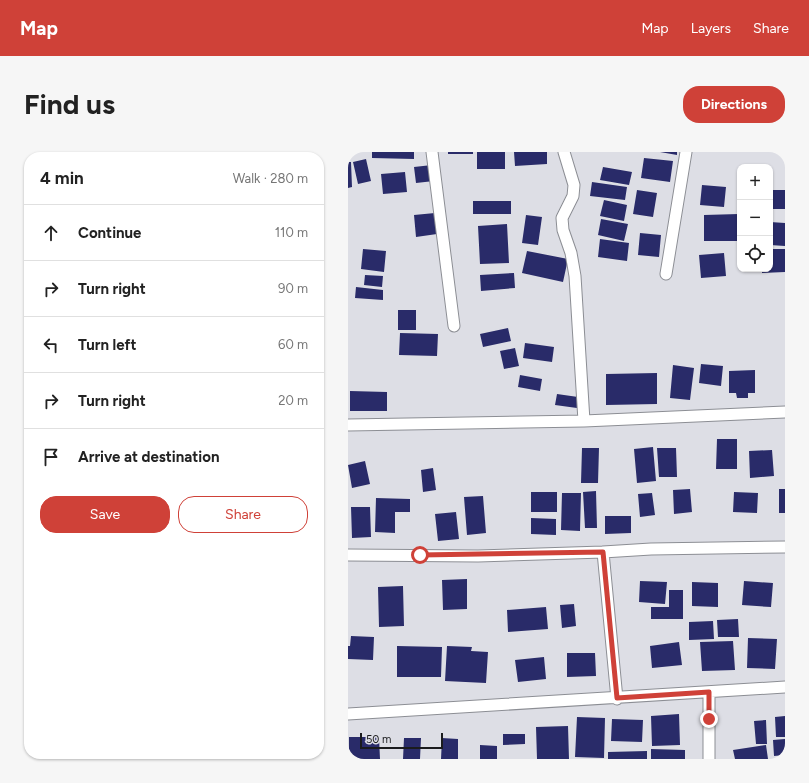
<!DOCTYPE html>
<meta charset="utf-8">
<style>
:root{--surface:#fff;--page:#f6f6f6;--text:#222;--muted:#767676;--line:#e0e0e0;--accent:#cf4138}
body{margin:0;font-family:Figtree,sans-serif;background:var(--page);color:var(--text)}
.controls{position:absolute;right:12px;top:12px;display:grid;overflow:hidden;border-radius:8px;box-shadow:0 1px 3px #0004}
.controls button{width:36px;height:36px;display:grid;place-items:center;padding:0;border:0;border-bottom:1px solid var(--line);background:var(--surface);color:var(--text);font:20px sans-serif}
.scale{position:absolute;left:12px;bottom:10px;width:83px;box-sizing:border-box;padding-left:4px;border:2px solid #1a1b1d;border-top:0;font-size:11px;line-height:14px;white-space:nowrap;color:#1a1b1d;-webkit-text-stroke:3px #dddee5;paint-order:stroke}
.stop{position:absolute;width:12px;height:12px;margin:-9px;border:3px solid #cf4138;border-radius:50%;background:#fff}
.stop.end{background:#cf4138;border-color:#fff;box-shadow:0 1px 4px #0008}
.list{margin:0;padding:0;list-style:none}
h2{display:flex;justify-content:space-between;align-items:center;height:52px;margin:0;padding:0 16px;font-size:17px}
h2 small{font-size:13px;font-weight:400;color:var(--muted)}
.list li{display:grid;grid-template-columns:26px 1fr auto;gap:12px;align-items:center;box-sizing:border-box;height:56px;padding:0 16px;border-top:1px solid var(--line)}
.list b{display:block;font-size:15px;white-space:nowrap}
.list em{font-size:13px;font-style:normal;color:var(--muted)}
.actions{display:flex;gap:8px;padding:12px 16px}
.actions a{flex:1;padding:9px 0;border:1px solid var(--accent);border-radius:16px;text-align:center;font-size:14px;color:var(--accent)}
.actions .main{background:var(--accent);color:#fff}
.icon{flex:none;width:22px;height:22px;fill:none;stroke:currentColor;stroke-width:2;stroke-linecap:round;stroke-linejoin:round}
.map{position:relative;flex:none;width:437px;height:607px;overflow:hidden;border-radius:16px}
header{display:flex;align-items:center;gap:24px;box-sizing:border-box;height:56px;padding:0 20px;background:var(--accent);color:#fff}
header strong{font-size:19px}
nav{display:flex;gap:22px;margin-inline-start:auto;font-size:14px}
.intro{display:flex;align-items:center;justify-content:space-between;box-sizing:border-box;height:96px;padding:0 24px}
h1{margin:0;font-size:28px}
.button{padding:10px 18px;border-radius:16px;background:var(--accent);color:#fff;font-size:14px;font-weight:700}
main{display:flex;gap:24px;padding:0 24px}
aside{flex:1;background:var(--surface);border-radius:16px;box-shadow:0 1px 3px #0004}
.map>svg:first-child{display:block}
.building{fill:#292b69}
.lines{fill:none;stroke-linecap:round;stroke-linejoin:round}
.street-casing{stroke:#8c8e94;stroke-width:13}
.street{stroke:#fff;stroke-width:11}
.route{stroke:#cf4138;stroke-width:5}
</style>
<header>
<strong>Map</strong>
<nav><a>Map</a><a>Layers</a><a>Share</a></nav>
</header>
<div class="intro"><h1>Find us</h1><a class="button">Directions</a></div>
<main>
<aside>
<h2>4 min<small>Walk · 280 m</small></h2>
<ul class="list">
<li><svg class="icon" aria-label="ahead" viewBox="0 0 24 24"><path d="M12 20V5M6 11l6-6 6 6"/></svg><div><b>Continue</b></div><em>110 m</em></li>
<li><svg class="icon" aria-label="right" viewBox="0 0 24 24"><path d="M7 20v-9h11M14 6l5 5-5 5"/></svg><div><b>Turn right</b></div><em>90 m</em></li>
<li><svg class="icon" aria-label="left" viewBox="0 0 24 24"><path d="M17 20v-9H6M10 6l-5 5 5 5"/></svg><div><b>Turn left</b></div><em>60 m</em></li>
<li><svg class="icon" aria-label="right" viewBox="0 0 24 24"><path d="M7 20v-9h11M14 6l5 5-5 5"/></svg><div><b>Turn right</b></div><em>20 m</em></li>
<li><svg class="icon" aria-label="arrive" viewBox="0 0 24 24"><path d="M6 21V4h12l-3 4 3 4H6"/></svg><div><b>Arrive at destination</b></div></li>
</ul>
<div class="actions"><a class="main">Save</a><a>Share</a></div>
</aside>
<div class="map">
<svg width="437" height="607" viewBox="0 0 437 607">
<rect width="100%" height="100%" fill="#dddee5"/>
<!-- building -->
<path class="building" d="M 24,0 L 66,0 L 66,7 L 24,6 Z
M 100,0 L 125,0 L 125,2 L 100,2 Z
M 129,0 L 157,0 L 157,17 L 129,17 Z
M 166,0 L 199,0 L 199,12 L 167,14 Z
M 312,0 L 329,0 L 329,3 Z
M 296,6 L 325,9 L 322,30 L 293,26 Z
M 18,7 L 23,29 L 10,32 L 5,10 Z
M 0,10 L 3,10 L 4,35 L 0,36 Z
M 84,13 L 86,29 L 68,31 L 66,15 Z
M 255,15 L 284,20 L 281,33 L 252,28 Z
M 57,20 L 59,40 L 35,42 L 33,22 Z
M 244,30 L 279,35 L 277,48 L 242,44 Z
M 354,33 L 378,35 L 376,55 L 352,53 Z
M 289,38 L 309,41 L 305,65 L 285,62 Z
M 422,38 L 437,38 L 437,57 L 422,57 Z
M 256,48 L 279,53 L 276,69 L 252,64 Z
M 125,49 L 163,49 L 163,62 L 125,62 Z
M 87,61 L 89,82 L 68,85 L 66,63 Z
M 391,62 L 391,89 L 356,89 L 356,63 Z
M 178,63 L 194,65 L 190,93 L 174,91 Z
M 253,67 L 280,72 L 276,89 L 250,83 Z
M 422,70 L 437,71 L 437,94 L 422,93 Z
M 159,72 L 161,111 L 132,112 L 130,74 Z
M 292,81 L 313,83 L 311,105 L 290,103 Z
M 252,87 L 281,91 L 279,109 L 250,105 Z
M 15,97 L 38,99 L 36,120 L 13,117 Z
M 422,97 L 437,97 L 437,120 L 414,121 L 414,117 L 422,117 Z
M 179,99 L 220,107 L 215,130 L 174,121 Z
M 376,101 L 378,124 L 353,126 L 351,103 Z
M 166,121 L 167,136 L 133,139 L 132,123 Z
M 17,123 L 35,124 L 34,135 L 16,133 Z
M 8,135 L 35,138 L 35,148 L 7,146 Z
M 50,158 L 68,158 L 68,178 L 50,178 Z
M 160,176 L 163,189 L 135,195 L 132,182 Z
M 52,181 L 90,182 L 89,204 L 51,203 Z
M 177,191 L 206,195 L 204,210 L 175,206 Z
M 167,196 L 171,214 L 156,217 L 152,199 Z
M 353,212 L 375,214 L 373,234 L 351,231 Z
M 325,213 L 346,216 L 342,248 L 322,246 Z
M 407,218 L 407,241 L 400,241 L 400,246 L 389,246 L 388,241 L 381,241 L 381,219 Z
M 309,221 L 309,252 L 258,253 L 258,222 Z
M 172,223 L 194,227 L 192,239 L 170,235 Z
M 2,239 L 39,240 L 39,259 L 2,259 Z
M 209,242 L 230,245 L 229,256 L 207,253 Z
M 369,287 L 389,287 L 389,317 L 368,317 Z
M 305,295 L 308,329 L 289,331 L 286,297 Z
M 234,296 L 251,296 L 250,331 L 233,331 Z
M 309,296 L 328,296 L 329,325 L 311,325 Z
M 424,298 L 426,324 L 402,326 L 401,299 Z
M 17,309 L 22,332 L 4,336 L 0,313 Z
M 85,316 L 88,338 L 75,340 L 73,318 Z
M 342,337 L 344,360 L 326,362 L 325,338 Z
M 431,337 L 437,337 L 437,361 L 431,361 Z
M 248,339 L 249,376 L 237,376 L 235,340 Z
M 183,340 L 209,340 L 209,360 L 183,360 Z
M 386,340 L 410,341 L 409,361 L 385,360 Z
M 214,341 L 233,341 L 232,379 L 213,378 Z
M 304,341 L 307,363 L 292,365 L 290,342 Z
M 135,344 L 138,381 L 119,383 L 116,345 Z
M 28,346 L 62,347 L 62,360 L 47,360 L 47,381 L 27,380 Z
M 3,355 L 22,355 L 23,385 L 4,386 Z
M 108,360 L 111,387 L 90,389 L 87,362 Z
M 257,364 L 283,364 L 283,381 L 257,382 Z
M 183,366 L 208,367 L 208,383 L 183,382 Z
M 119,427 L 119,457 L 95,458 L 94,428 Z
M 292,429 L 319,430 L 317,452 L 291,450 Z
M 396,429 L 425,431 L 423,455 L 394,453 Z
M 344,430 L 370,431 L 370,455 L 344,454 Z
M 55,434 L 56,474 L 31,475 L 30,435 Z
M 321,438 L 335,438 L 335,467 L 303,467 L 303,455 L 321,455 Z
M 226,452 L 228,474 L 214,476 L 212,453 Z
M 198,455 L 200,477 L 160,480 L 159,458 Z
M 390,467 L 391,485 L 370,485 L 369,468 Z
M 365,469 L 366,487 L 341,488 L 341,470 Z
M 3,484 L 26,485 L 25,508 L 0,507 L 0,494 L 2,494 Z
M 400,486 L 429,487 L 427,517 L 399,516 Z
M 385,489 L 387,518 L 354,519 L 352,490 Z
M 331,490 L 334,513 L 304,516 L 302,494 Z
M 49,494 L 94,495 L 93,525 L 49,525 Z
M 99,494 L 124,495 L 123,499 L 140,500 L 138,531 L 97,529 Z
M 219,501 L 247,501 L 248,524 L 219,525 Z
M 196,505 L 198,527 L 170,530 L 167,508 Z
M 331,562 L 332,593 L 304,594 L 303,564 Z
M 437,564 L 437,585 L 428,585 L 427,565 Z
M 229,565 L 257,566 L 256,606 L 227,605 Z
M 264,567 L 295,568 L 294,590 L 263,589 Z
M 418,568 L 419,592 L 408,592 L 406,569 Z
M 220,574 L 221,607 L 189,607 L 188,575 Z
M 155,582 L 177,582 L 177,592 L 155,593 Z
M 1,585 L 31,585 L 32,607 L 1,607 Z
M 56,586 L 73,586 L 72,607 L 55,607 Z
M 94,586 L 110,587 L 110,607 L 93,607 Z
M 437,587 L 437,603 L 426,604 L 425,588 Z
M 132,593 L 149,594 L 149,607 L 132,607 Z
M 418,593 L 420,607 L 387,607 L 385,598 Z
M 303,597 L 337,598 L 337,607 L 303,607 Z
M 299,599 L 299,607 L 260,607 L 260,600 Z"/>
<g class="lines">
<defs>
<path id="street" d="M 84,0 L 106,174
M 216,0 L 226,33 L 225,44 L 214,66 L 215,78 L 223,101 L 227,124 L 236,269
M 318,122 L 338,0
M 0,273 L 236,269 L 437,260
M 255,400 L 269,547
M 0,403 L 130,404 L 255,400 L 303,397 L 437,395
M 0,562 L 437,535
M 361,607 L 361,540"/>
</defs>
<!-- street casing -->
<use href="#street" class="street-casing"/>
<!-- street -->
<use href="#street" class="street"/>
</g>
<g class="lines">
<!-- route -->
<path class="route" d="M 72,403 L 255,400 L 269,546 L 361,540 L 361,567"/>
</g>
</svg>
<div class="controls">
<button>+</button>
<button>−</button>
<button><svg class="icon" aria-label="locate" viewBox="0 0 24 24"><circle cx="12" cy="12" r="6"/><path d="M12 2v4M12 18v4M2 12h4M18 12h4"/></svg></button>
</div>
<div class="scale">50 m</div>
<div class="stop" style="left:72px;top:403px"></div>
<div class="stop end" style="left:361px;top:567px"></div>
</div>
</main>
